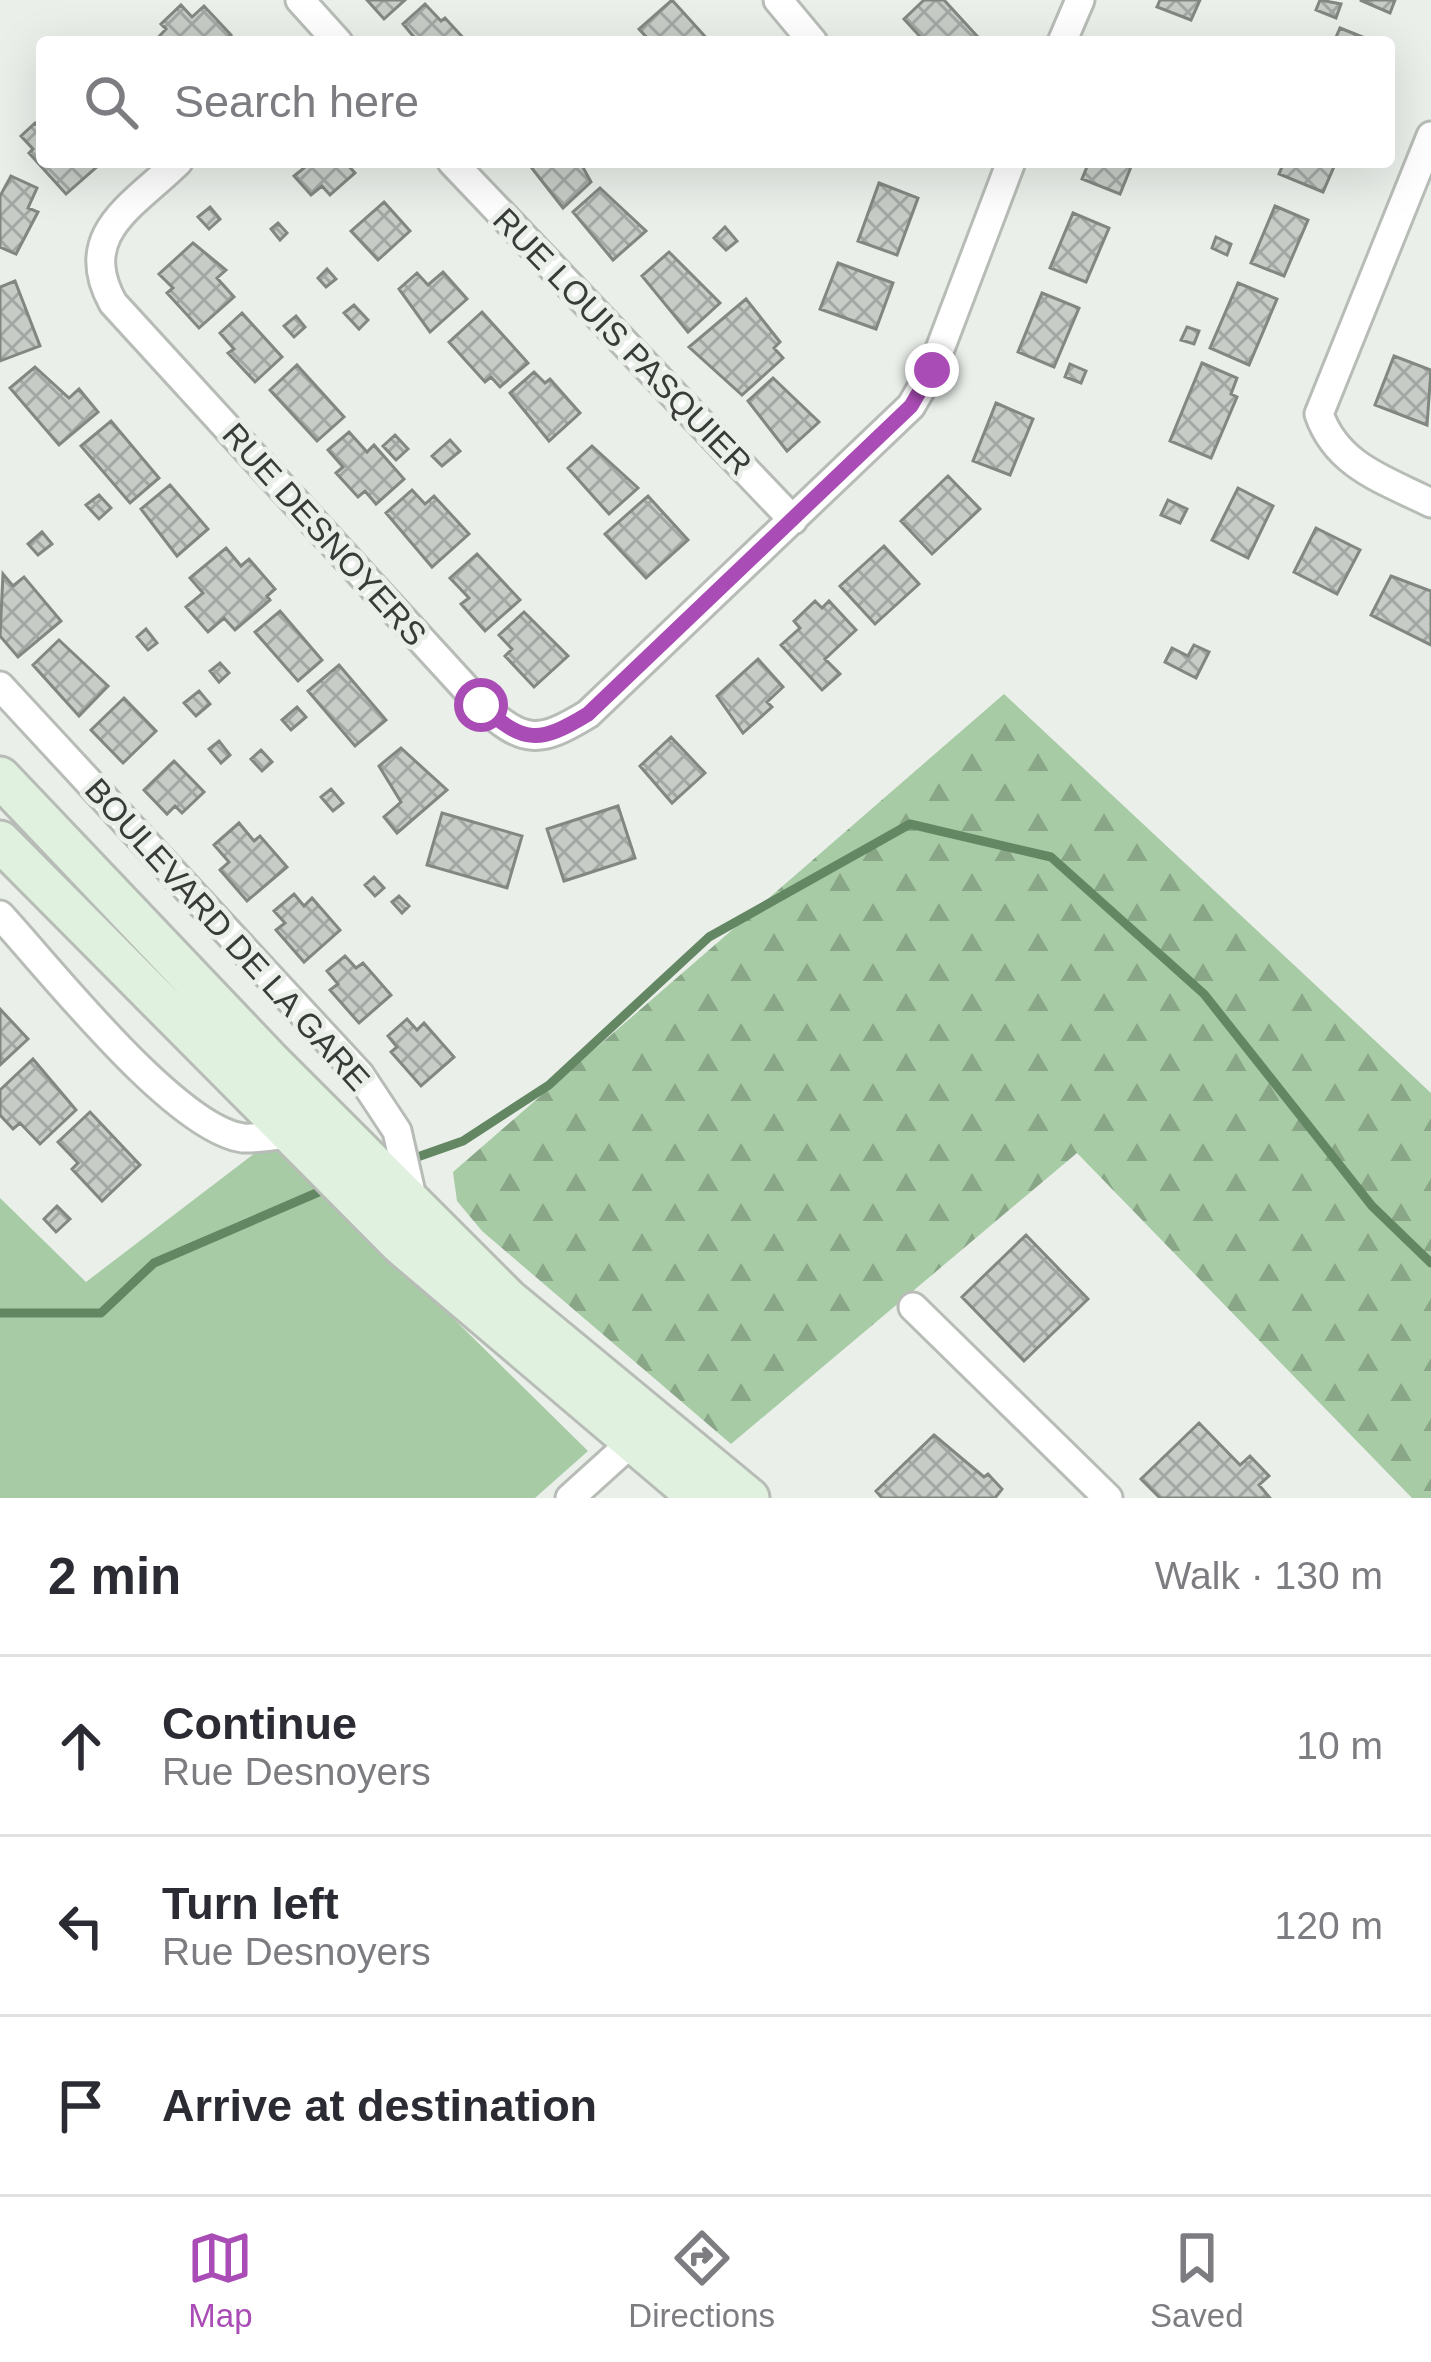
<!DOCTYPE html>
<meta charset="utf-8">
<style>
:root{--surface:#fff;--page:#f2f2f3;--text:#2b2b33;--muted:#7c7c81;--line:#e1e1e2;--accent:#aa4cb5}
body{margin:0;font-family:Helvetica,sans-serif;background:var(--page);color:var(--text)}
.stop{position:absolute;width:36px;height:36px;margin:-27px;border:9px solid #aa4cb5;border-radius:50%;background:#fff}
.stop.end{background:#aa4cb5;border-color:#fff;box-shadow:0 3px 12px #0008}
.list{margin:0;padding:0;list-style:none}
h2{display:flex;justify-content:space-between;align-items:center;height:156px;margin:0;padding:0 48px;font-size:51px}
h2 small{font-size:39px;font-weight:400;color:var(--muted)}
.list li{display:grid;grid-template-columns:78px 1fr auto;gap:36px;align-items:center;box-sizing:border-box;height:180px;padding:0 48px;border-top:3px solid var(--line)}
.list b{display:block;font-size:45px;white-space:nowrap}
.list p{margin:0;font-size:39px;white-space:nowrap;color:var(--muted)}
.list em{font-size:39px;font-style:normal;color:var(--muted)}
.icon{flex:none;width:66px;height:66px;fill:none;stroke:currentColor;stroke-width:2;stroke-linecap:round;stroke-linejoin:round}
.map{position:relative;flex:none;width:1431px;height:1498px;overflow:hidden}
.search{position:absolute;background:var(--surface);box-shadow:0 12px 48px #0002;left:36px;right:36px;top:36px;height:132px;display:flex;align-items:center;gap:30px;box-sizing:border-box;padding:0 42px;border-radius:12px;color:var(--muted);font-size:45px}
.sheet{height:696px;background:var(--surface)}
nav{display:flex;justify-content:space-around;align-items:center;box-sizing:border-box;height:168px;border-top:3px solid var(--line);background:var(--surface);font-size:33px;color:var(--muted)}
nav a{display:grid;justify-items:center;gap:6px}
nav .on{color:var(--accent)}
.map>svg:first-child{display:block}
.green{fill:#a7cba5}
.forest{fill:url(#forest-firs)}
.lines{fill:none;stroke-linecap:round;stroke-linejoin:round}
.stream{stroke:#638762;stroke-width:9}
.building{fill:url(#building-cross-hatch);stroke:#828782;stroke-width:3}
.street-casing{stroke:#b8bcb7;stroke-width:33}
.secondary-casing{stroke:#b8bcb7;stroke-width:45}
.street{stroke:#fff;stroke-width:27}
.secondary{stroke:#e0f2df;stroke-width:39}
.route{stroke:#aa4cb5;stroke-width:15}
.labels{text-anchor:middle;stroke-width:10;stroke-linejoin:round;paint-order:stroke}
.street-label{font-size:33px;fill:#393b39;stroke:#eaefea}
</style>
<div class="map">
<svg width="1431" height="1498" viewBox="0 0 1431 1498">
<defs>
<pattern id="forest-firs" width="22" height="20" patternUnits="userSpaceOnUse" patternTransform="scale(3)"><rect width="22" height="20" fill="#a7cba5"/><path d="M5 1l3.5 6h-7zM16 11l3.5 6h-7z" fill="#89a687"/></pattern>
<pattern id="building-cross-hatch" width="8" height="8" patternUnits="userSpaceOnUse" patternTransform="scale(3)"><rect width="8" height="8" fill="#c8ccc7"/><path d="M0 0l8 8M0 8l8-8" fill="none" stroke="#a3a7a3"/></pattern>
</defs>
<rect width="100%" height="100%" fill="#eaefea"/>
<!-- green -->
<path class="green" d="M 272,1140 L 588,1451 L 535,1498 L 0,1498 L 0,1198 L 86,1282 Z"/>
<!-- forest -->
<path class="forest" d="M 1004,694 L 1431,1093 L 1431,1498 L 1412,1498 L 1077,1153 L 731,1444 L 482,1231 L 457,1201 L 453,1172 Z"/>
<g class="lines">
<!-- stream -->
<path class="stream" d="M 406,1161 L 463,1141 L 549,1085 L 709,937 L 910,824 L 1051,857 L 1204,994 L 1372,1206 L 1431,1263
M 0,1313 L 101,1313 L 154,1263 L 328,1188"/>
</g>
<!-- building -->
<path class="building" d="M 367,0 L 405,0 L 384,19 Z
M 672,0 L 710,42 L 651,42 L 639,29 Z
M 924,0 L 944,0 L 978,37 L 972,42 L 925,42 L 904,19 Z
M 1160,0 L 1200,0 L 1191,20 L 1157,7 Z
M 1320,0 L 1341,4 L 1336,18 L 1316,10 Z
M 1360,0 L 1395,0 L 1390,13 Z
M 425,4 L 441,21 L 445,18 L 467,42 L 418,42 L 403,24 Z
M 181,5 L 192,17 L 204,6 L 231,35 L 223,42 L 154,42 L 166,29 L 161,24 Z
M 1340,28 L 1375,42 L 1334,42 Z
M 35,123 L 42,130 L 42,162 L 100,164 L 66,194 L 29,153 L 33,149 L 21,136 Z
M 298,162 L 345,162 L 355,173 L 330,195 L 322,186 L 311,195 L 294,176 L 304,168 Z
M 527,162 L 580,162 L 591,182 L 563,208 Z
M 1089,162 L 1133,162 L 1120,194 L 1082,179 Z
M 1284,162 L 1336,162 L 1323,192 L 1279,174 Z
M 11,176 L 37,188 L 28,208 L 38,212 L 16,254 L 0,247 L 0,196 Z
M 879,183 L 918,198 L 897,255 L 858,241 Z
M 600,188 L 646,231 L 613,260 L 573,212 Z
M 384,202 L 410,231 L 378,260 L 351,231 Z
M 1275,206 L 1308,220 L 1284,276 L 1251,263 Z
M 210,207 L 220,219 L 209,229 L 198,217 Z
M 1073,213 L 1109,228 L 1086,282 L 1050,268 Z
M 278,223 L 287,233 L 280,240 L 271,229 Z
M 725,227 L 737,241 L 726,250 L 714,238 Z
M 1216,237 L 1231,244 L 1227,255 L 1212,248 Z
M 193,243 L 226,270 L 217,278 L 234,297 L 199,328 L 167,293 L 173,288 L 159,274 Z
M 669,252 L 720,303 L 688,332 L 642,276 Z
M 838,263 L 893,283 L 876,329 L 820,309 Z
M 327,269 L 336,279 L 326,287 L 318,278 Z
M 443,272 L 467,299 L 430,332 L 399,289 L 417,273 L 428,285 Z
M 15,281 L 40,346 L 0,361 L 0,287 Z
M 1238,283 L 1277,299 L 1249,365 L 1210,348 Z
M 1042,293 L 1079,308 L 1054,367 L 1018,352 Z
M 746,299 L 780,342 L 774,348 L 783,358 L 742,395 L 689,347 Z
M 354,305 L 368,320 L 359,329 L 344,313 Z
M 482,312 L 528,363 L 500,387 L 491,377 L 485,382 L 449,342 Z
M 242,313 L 282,357 L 255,382 L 228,353 L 234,349 L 220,333 Z
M 296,316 L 305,327 L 294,337 L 284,326 Z
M 1187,327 L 1199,331 L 1194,344 L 1181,340 Z
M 1394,356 L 1431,370 L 1427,425 L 1375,405 Z
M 1202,363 L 1237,378 L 1231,394 L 1237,397 L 1211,458 L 1170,441 Z
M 1070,364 L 1086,371 L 1081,383 L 1065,377 Z
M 297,365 L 344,417 L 317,441 L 270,390 Z
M 35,367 L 69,398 L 79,389 L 98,412 L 59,445 L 10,388 Z
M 534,372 L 545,383 L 550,379 L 580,413 L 549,441 L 510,393 Z
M 773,378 L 819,422 L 787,451 L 748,401 Z
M 996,403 L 1033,419 L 1010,475 L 973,461 Z
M 111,421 L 159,478 L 130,503 L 81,446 Z
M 349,432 L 367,452 L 374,445 L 404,479 L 376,504 L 365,491 L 358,497 L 336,473 L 343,467 L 328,450 Z
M 395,435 L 408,449 L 396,460 L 383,446 Z
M 450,440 L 460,451 L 442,466 L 432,456 Z
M 592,446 L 638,488 L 609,514 L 568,468 Z
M 948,476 L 980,509 L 932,554 L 901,521 Z
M 170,485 L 208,529 L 177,556 L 141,509 Z
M 1238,488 L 1273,506 L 1248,558 L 1212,540 Z
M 412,490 L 425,504 L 434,496 L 469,534 L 432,567 L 386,513 Z
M 99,495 L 111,508 L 99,519 L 86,505 Z
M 648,496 L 688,540 L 646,578 L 605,534 Z
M 1168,500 L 1187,509 L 1180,523 L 1161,515 Z
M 1316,528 L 1360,550 L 1337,594 L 1294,572 Z
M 42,532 L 52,544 L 38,555 L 28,544 Z
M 884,546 L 919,584 L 875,624 L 840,586 Z
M 226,548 L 241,566 L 249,559 L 275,589 L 267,596 L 270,600 L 235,630 L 224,618 L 208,632 L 186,607 L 203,593 L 190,578 Z
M 477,554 L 520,600 L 485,631 L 461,604 L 469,598 L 450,578 Z
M 3,574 L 13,586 L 24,577 L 61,621 L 18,657 L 0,636 Z
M 1391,576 L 1431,591 L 1431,645 L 1371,615 Z
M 815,601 L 822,608 L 829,601 L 856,630 L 825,659 L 840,674 L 822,690 L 781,645 L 800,628 L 794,621 Z
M 280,611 L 322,660 L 298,681 L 255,632 Z
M 524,612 L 568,656 L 534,687 L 505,656 L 512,649 L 499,635 Z
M 146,629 L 157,643 L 148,650 L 137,637 Z
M 59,640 L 108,686 L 79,716 L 33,665 Z
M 1194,645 L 1209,652 L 1196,678 L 1165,662 L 1172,648 L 1188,656 Z
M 758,659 L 783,687 L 767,702 L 772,707 L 743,733 L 717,696 Z
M 220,663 L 229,673 L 219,682 L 210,671 Z
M 339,665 L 386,720 L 355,746 L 308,691 Z
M 199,691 L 210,704 L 196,716 L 184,703 Z
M 124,698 L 156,731 L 123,763 L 91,730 Z
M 297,707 L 306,717 L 291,730 L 282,720 Z
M 671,737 L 705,773 L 672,803 L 640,766 Z
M 219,741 L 230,755 L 221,763 L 209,749 Z
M 401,748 L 447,790 L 397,833 L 384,817 L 401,802 L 379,766 Z
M 261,750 L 272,762 L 262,771 L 251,759 Z
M 174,761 L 204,792 L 182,813 L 175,806 L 167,814 L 144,790 Z
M 331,789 L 343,803 L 333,811 L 321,797 Z
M 618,806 L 635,858 L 564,881 L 547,829 Z
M 442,813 L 522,836 L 507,888 L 427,865 Z
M 239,823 L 254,841 L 260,836 L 287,867 L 247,901 L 220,870 L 229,862 L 214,845 Z
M 374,877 L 384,888 L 375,896 L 365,885 Z
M 294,894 L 304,906 L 312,898 L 340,930 L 304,962 L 276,930 L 285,923 L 274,911 Z
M 399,896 L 409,906 L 402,913 L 392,902 Z
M 345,956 L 356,968 L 363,963 L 391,995 L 359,1023 L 330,990 L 338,984 L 327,971 Z
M 0,1009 L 28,1039 L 0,1065 Z
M 407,1019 L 417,1030 L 424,1023 L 454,1057 L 421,1086 L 391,1052 L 397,1047 L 388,1036 Z
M 33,1059 L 76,1110 L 40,1144 L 20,1123 L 13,1129 L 0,1115 L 0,1090 Z
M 90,1112 L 140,1165 L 102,1201 L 72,1169 L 78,1163 L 58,1142 Z
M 57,1206 L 70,1219 L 56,1232 L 44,1219 Z
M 1026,1235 L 1088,1299 L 1024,1361 L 962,1297 Z
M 1199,1423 L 1240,1465 L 1250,1456 L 1269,1476 L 1259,1485 L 1270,1498 L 1160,1498 L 1141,1479 Z
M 934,1435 L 984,1477 L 988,1474 L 1002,1489 L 995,1498 L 882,1498 L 876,1491 Z"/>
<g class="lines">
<defs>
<path id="street" d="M 300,0 L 338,42
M 778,0 L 813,42
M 1062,42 L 1080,0
M 1431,136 L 1319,414 C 1337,466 1385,480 1431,503
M 178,162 C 133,206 75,234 113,303 L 481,705 C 524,744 539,744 588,714 L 911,406 L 932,370 L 1011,162
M 452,162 L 793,520
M 0,686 L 360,1075 L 397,1131 L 414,1206
M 0,915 C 49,968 175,1129 243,1138 C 257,1139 275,1135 289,1134
M 913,1307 L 1108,1498
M 570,1498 L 643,1432"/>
<path id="secondary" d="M 0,777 L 271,1062 L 508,1299 L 749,1498
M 0,841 L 401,1245 L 699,1498"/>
</defs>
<!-- street casing -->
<use href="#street" class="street-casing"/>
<!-- secondary casing -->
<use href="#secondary" class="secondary-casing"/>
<!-- street -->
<use href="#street" class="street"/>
<!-- secondary -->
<use href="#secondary" class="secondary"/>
</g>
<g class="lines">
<!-- route -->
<path class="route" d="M 481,705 C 524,744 539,744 588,714 L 911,406 L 932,370"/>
</g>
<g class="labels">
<!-- street labels -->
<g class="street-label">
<text transform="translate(623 341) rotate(46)" y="12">RUE LOUIS PASQUIER</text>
<text transform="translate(325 534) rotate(48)" y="12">RUE DESNOYERS</text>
<text transform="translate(228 934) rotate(48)" y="12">BOULEVARD DE LA GARE</text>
</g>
</g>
</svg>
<div class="stop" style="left:481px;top:705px"></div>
<div class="stop end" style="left:932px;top:370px"></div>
<div class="search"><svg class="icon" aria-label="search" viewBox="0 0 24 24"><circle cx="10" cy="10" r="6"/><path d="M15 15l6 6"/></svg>Search here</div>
</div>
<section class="sheet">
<h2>2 min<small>Walk · 130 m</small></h2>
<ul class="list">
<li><svg class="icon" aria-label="ahead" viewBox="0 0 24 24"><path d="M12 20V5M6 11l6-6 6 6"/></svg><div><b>Continue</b><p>Rue Desnoyers</p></div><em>10 m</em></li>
<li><svg class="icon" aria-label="left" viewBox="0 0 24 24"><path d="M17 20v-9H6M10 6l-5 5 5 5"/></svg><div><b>Turn left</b><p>Rue Desnoyers</p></div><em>120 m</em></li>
<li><svg class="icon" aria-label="arrive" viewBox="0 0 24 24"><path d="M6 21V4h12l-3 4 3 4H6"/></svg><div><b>Arrive at destination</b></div></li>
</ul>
</section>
<nav>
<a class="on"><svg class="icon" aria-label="map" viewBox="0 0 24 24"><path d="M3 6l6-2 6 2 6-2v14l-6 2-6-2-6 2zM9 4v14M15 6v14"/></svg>Map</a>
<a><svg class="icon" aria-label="directions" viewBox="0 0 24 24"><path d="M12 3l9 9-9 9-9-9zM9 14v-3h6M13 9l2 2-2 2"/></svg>Directions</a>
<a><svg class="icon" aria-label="saved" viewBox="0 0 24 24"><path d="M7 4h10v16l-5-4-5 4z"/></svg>Saved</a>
</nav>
